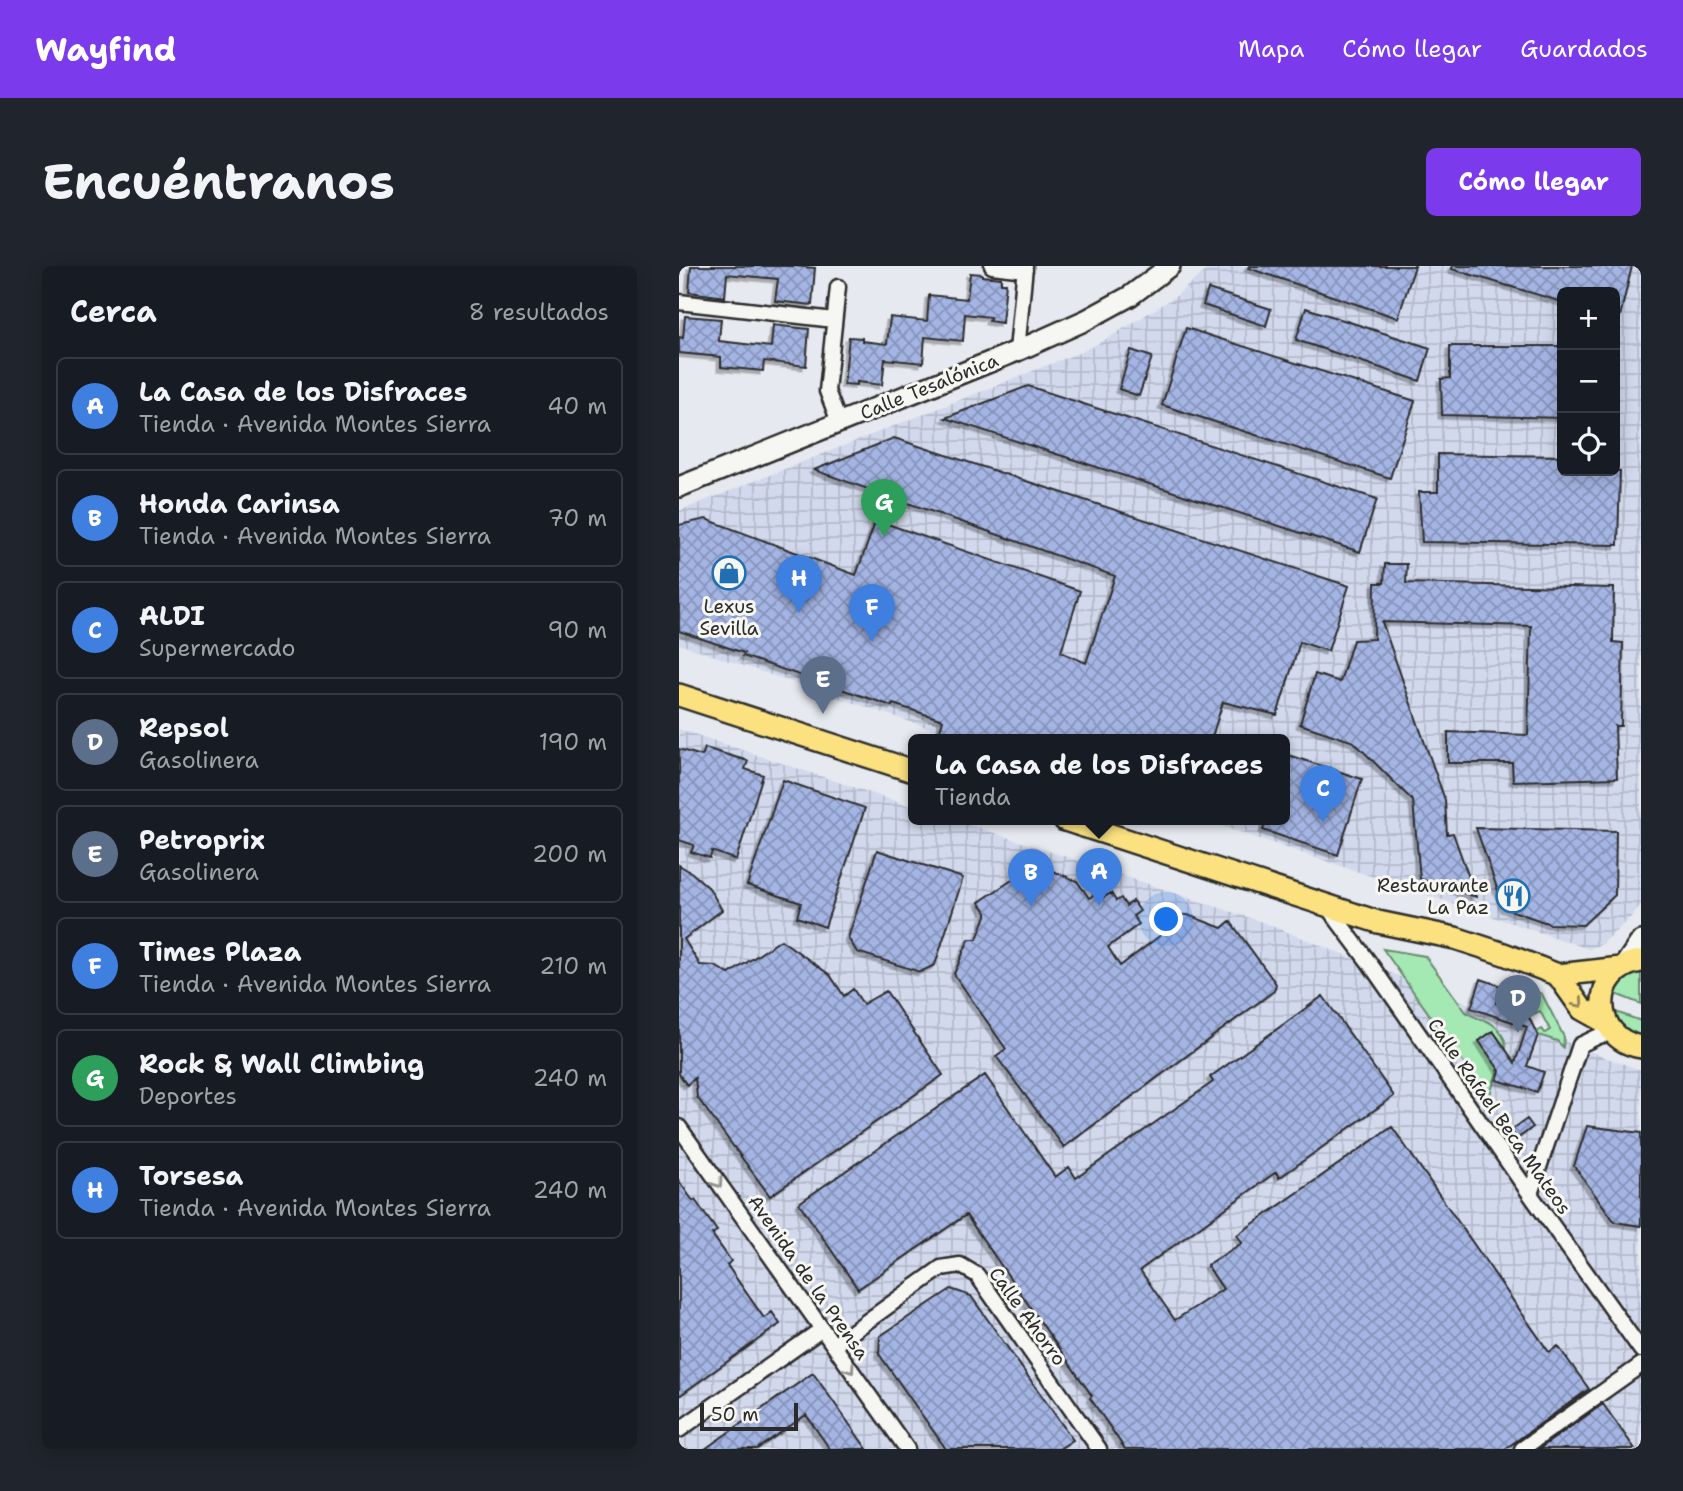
<!DOCTYPE html>
<html lang="es">
<meta charset="utf-8">
<style>
:root{--surface:#171b24;--page:#20242c;--text:#f1f3f6;--muted:#9ea1a6;--line:#363941;--accent:#7c3aed}
body{margin:0;font-family:"Shantell Sans",sans-serif;background:var(--page);color:var(--text)}
.controls{position:absolute;right:21px;top:21px;display:grid;overflow:hidden;border-radius:10px;box-shadow:0 4px 18px #0003}
.controls button{width:63px;height:63px;display:grid;place-items:center;padding:0;border:0;border-bottom:2px solid var(--line);background:var(--surface);color:var(--text);font:35px sans-serif}
.scale{position:absolute;left:21px;bottom:18px;width:98px;box-sizing:border-box;padding-left:7px;border:4px solid #2b2b2b;border-top:0;font-size:19px;line-height:24px;white-space:nowrap;color:#2b2b2b;-webkit-text-stroke:5px #f6f6f2;paint-order:stroke}
.you{position:absolute;left:488px;top:654px;width:24px;height:24px;margin:-18px;border:5px solid #fff;border-radius:50%;background:#1a73e8;box-shadow:0 0 0 10px #1a73e833}
.badge{display:grid;place-items:center;width:46px;height:46px;border-radius:50%;background:var(--accent);color:#fff;font-size:23px;font-weight:700}
.pin{position:absolute;translate:-50% -58px;filter:drop-shadow(0 2px 4px #0008)}
.pin::after{content:'';position:absolute;top:37px;width:24px;height:21px;background:inherit;clip-path:polygon(0 0,100% 0,50% 100%)}
.popup{position:absolute;left:229px;top:468px;width:382px;height:91px;box-sizing:border-box;display:grid;place-content:center;border-radius:10px;background:var(--surface);filter:drop-shadow(0 2px 5px #0005);font-size:23px;white-space:nowrap;color:var(--muted)}
.popup b{font-size:26px;color:var(--text)}
.popup::after{content:'';position:absolute;left:50%;top:100%;margin-left:-14px;border:14px solid transparent;border-top-color:var(--surface)}
.list{margin:0;padding:0;list-style:none}
h2{display:flex;justify-content:space-between;align-items:center;height:91px;margin:0;padding:0 28px;font-size:30px}
h2 small{font-size:23px;font-weight:400;color:var(--muted)}
.list li{display:grid;grid-template-columns:46px 1fr auto;gap:21px;align-items:center;box-sizing:border-box;height:98px;margin:0 14px 14px;padding:0 14px;border:2px solid var(--line);border-radius:10px}
.list b{display:block;font-size:26px;white-space:nowrap}
.list p{margin:0;font-size:23px;white-space:nowrap;color:var(--muted)}
.list em{font-size:23px;font-style:normal;color:var(--muted)}
.icon{flex:none;width:38px;height:38px;fill:none;stroke:currentColor;stroke-width:2;stroke-linecap:round;stroke-linejoin:round}
.map{position:relative;flex:none;width:962px;height:1183px;overflow:hidden;border-radius:10px}
header{display:flex;align-items:center;gap:42px;box-sizing:border-box;height:98px;padding:0 35px;background:var(--accent);color:#fff}
header strong{font-size:33px}
nav{display:flex;gap:38px;margin-inline-start:auto;font-size:24px}
.intro{display:flex;align-items:center;justify-content:space-between;box-sizing:border-box;height:168px;padding:0 42px}
h1{margin:0;font-size:49px}
.button{padding:18px 32px;border-radius:10px;background:var(--accent);color:#fff;font-size:24px;font-weight:700}
main{display:flex;gap:42px;padding:0 42px}
aside{flex:1;background:var(--surface);border-radius:10px;box-shadow:0 4px 18px #0003}
.map>svg:first-child{display:block}
.industrial{fill:url(#industrial-grid);fill-rule:evenodd}
.grass{fill:#a4e8b3;stroke:#688a6f;stroke-width:2}
.building{fill:url(#building-cross-hatch);stroke:#2b2b2b;stroke-width:2;filter:url(#shadow)}
.lines{fill:none;stroke-linecap:round;stroke-linejoin:round}
.street-casing{stroke:#2b2b2b;stroke-width:19}
.secondary-casing{stroke:#2b2b2b;stroke-width:24}
.primary-casing{stroke:#2b2b2b;stroke-width:26}
.street{stroke:#f6f6f2;stroke-width:14}
.secondary{stroke:#f6f6f2;stroke-width:19}
.primary{stroke:#fbe180;stroke-width:21}
.oneway{stroke:#938656}
.oneway2{stroke:#90908e}
.labels{text-anchor:middle;stroke-width:6;stroke-linejoin:round;paint-order:stroke}
.street-label{font-size:19px;fill:#2b2b2b;stroke:#f6f6f2}
.poi-label{font-size:19px;fill:#2b2b2b;stroke:#f6f6f2}
</style>
<header>
<strong>Wayfind</strong>
<nav><a>Mapa</a><a>Cómo llegar</a><a>Guardados</a></nav>
</header>
<div class="intro"><h1>Encuéntranos</h1><a class="button">Cómo llegar</a></div>
<main>
<aside>
<h2>Cerca<small>8 resultados</small></h2>
<ul class="list">
<li><span class="badge" style="background:#3f7fe0">A</span><div><b>La Casa de los Disfraces</b><p>Tienda · Avenida Montes Sierra</p></div><em>40 m</em></li>
<li><span class="badge" style="background:#3f7fe0">B</span><div><b>Honda Carinsa</b><p>Tienda · Avenida Montes Sierra</p></div><em>70 m</em></li>
<li><span class="badge" style="background:#3f7fe0">C</span><div><b>ALDI</b><p>Supermercado</p></div><em>90 m</em></li>
<li><span class="badge" style="background:#5c6f8a">D</span><div><b>Repsol</b><p>Gasolinera</p></div><em>190 m</em></li>
<li><span class="badge" style="background:#5c6f8a">E</span><div><b>Petroprix</b><p>Gasolinera</p></div><em>200 m</em></li>
<li><span class="badge" style="background:#3f7fe0">F</span><div><b>Times Plaza</b><p>Tienda · Avenida Montes Sierra</p></div><em>210 m</em></li>
<li><span class="badge" style="background:#2e9e5b">G</span><div><b>Rock &amp; Wall Climbing</b><p>Deportes</p></div><em>240 m</em></li>
<li><span class="badge" style="background:#3f7fe0">H</span><div><b>Torsesa</b><p>Tienda · Avenida Montes Sierra</p></div><em>240 m</em></li>
</ul>
</aside>
<div class="map">
<svg width="962" height="1183" viewBox="0 0 962 1183">
<defs>
<pattern id="industrial-grid" width="8" height="8" patternUnits="userSpaceOnUse" patternTransform="scale(1.75)"><rect width="8" height="8" fill="#d2d9ec"/><path d="M0 4h8M4 0v8" fill="none" stroke="#b4bacb"/></pattern>
<pattern id="building-cross-hatch" width="8" height="8" patternUnits="userSpaceOnUse" patternTransform="scale(1.75)"><rect width="8" height="8" fill="#a4b5e4"/><path d="M0 0l8 8M0 8l8-8" fill="none" stroke="#8693b9"/></pattern>
<filter id="shadow"><feDropShadow dx="-3.5" dy="3.5" stdDeviation="0" flood-color="#0004"/></filter>
</defs>
<rect width="100%" height="100%" fill="#e6e9ef"/>
<filter id="ink" filterUnits="userSpaceOnUse"><feTurbulence type="fractalNoise" baseFrequency=".0143" numOctaves="2"/><feDisplacementMap in="SourceGraphic" scale="14" xChannelSelector="R" yChannelSelector="G"/><feConvolveMatrix kernelMatrix="1 2 1 2 8 2 1 2 1" color-interpolation-filters="sRGB"/></filter>
<g filter="url(#ink)">
<!-- industrial -->
<path class="industrial" d="M 532,0 L 962,0 L 962,639 L 951,652 L 923,678 L 910,683 L 524,554 L 606,554 L 606,474 L 285,474 L 0,378 L 0,245 L 402,86 L 426,74 L 496,31 ZM 883,26 L 936,26 L 936,205 L 883,205 Z
M 0,463 L 234,541 L 234,554 L 276,554 L 580,655 L 925,791 L 962,804 L 962,1183 L 0,1183 Z"/>
<!-- grass -->
<path class="grass" d="M 704,683 L 746,690 L 787,746 C 800,756 811,751 821,766 C 825,772 827,775 827,782 L 814,765 L 800,775 L 813,793 L 826,784 L 810,831 L 809,831 Z
M 962,703 L 962,738 L 934,727 L 943,712 Z
M 849,723 L 863,728 L 865,732 L 885,771 L 884,781 L 878,775 L 859,769 L 858,766 L 863,763 L 866,767 L 871,764 L 861,745 L 850,750 L 848,748 L 851,739 Z
M 934,745 L 962,755 L 962,773 L 943,765 Z"/>
<!-- building -->
<path class="building" d="M 12,0 L 116,0 L 136,2 L 133,39 L 96,35 L 99,13 L 48,8 L 46,31 L 10,26 Z
M 570,0 L 736,0 L 719,52 L 569,2 Z
M 773,0 L 953,0 L 940,55 L 936,55 L 936,26 L 883,26 L 883,36 L 773,3 Z
M 291,7 L 303,8 L 303,10 L 322,12 L 322,17 L 327,17 L 323,57 L 310,55 L 311,51 L 286,48 L 284,75 L 246,71 L 244,97 L 206,93 L 203,119 L 178,116 L 178,119 L 165,118 L 170,71 L 183,72 L 183,75 L 208,78 L 211,51 L 248,55 L 250,29 L 288,33 Z
M 529,23 L 592,43 L 587,60 L 524,39 Z
M 627,42 L 751,82 L 741,115 L 617,74 Z
M 6,50 L 42,53 L 40,75 L 92,81 L 94,59 L 130,63 L 127,100 L 85,95 L 84,105 L 42,101 L 42,91 L 0,87 L 0,71 L 4,72 Z
M 507,62 L 736,135 L 711,212 L 483,139 Z
M 771,80 L 883,80 L 883,152 L 763,149 L 762,113 L 771,112 Z
M 452,84 L 473,91 L 460,130 L 440,123 Z
M 349,120 L 698,233 L 681,286 L 266,152 Z
M 215,172 L 670,320 L 649,385 L 621,376 L 598,449 L 544,436 L 532,474 L 258,474 L 264,454 L 214,438 L 213,440 L 138,415 L 64,390 L 65,387 L 0,365 L 0,259 L 27,253 L 177,309 L 197,254 L 401,325 L 382,386 L 407,397 L 436,310 L 135,204 Z
M 759,188 L 883,190 L 883,205 L 941,205 L 939,279 L 743,276 L 740,226 L 759,226 Z
M 706,298 L 728,298 L 727,317 L 935,322 L 934,376 L 944,377 L 942,460 L 936,460 L 938,512 L 834,515 L 833,497 L 769,497 L 769,466 L 849,469 L 852,360 L 703,356 L 766,534 L 768,568 L 774,567 L 797,631 L 741,613 L 734,535 L 675,476 L 621,458 L 636,408 L 661,416 L 674,374 L 695,373 L 696,317 L 705,317 Z
M 26,482 L 69,495 L 66,503 L 84,509 L 57,594 L 33,585 L 31,592 L 12,586 L 15,579 L 0,574 L 0,483 L 23,490 Z
M 609,489 L 683,513 L 659,589 L 584,564 L 587,554 L 606,554 L 606,500 Z
M 104,514 L 186,542 L 146,661 L 118,651 L 122,637 L 68,619 Z
M 797,562 L 937,565 L 936,629 L 904,659 L 871,658 L 825,642 Z
M 198,584 L 284,612 L 256,699 L 241,706 L 178,686 L 169,672 Z
M 357,598 L 398,615 L 410,632 L 421,625 L 425,631 L 432,627 L 437,635 L 442,632 L 447,640 L 454,635 L 461,645 L 454,650 L 460,658 L 429,681 L 441,700 L 487,665 L 487,648 L 509,649 L 543,662 L 551,655 L 597,718 L 595,725 L 385,881 L 317,790 L 327,783 L 275,708 L 290,673 L 298,673 L 308,647 L 300,636 Z
M 0,599 L 13,607 L 30,622 L 43,644 L 5,673 L 21,699 L 36,700 L 50,708 L 102,674 L 151,709 L 165,730 L 174,723 L 184,738 L 207,725 L 264,809 L 91,930 L 18,831 L 16,812 L 8,819 L 0,808 Z
M 802,713 L 822,720 L 817,737 L 848,747 L 856,764 L 859,769 L 848,800 L 865,806 L 858,826 L 818,814 L 821,805 L 800,775 L 814,765 L 836,797 L 848,761 L 792,742 Z
M 644,730 L 715,830 L 600,912 L 597,906 L 461,1004 L 496,1054 L 544,1023 L 528,999 L 563,977 L 558,969 L 713,861 L 870,1086 L 879,1080 L 910,1123 L 826,1183 L 446,1183 L 411,1132 L 413,1130 L 287,949 L 179,1023 L 120,937 L 306,809 L 376,911 L 390,901 L 397,912 L 534,816 L 531,811 Z
M 848,853 L 854,861 L 838,873 L 832,864 Z
M 908,860 L 962,867 L 962,960 L 936,956 L 895,900 Z
M 0,915 L 14,935 L 16,934 L 38,965 L 33,968 L 52,995 L 48,999 L 85,1052 L 93,1046 L 101,1058 L 0,1130 Z
M 272,1023 L 292,1030 L 394,1174 L 380,1183 L 267,1183 L 200,1088 L 201,1070 Z
M 134,1107 L 188,1183 L 151,1183 L 127,1149 L 78,1183 L 26,1183 Z
M 924,1138 L 956,1183 L 860,1183 Z"/>
<g class="lines">
<defs>
<path id="street" d="M 313,0 L 346,4
M 159,21 L 148,125 L 160,156
M 0,36 L 155,54
M 338,85 L 346,0
M 647,639 L 689,695 L 851,928 L 962,1084
M 0,861 L 228,1183
M 851,928 L 901,779 L 920,770 L 935,767
M 155,1079 L 262,1002 L 281,999 L 298,1009 L 420,1183
M 0,1164 L 143,1063
M 843,1183 L 962,1099"/>
<path id="secondary" d="M 0,221 L 338,85 L 407,54 L 451,30 L 491,0
M 945,700 L 962,675"/>
<path id="primary" d="M 0,429 L 234,505
M 386,554 L 699,656 L 776,672 L 825,688 L 879,709 L 942,702
M 962,695 C 911,702 911,773 962,781
M 879,709 L 903,743 L 928,757"/>
</defs>
<!-- street casing -->
<use href="#street" class="street-casing"/>
<!-- secondary casing -->
<use href="#secondary" class="secondary-casing"/>
<!-- primary casing -->
<use href="#primary" class="primary-casing"/>
<!-- street -->
<use href="#street" class="street"/>
<!-- secondary -->
<use href="#secondary" class="secondary"/>
<!-- primary -->
<use href="#primary" class="primary"/>
</g>
<!-- one-way arrows -->
<defs><path id="oneway-chevron" d="M-2-3.5L2.5 0L-2 3.5" fill="none" stroke-width="1.6" stroke-linecap="round" stroke-linejoin="round" transform="scale(1.75)"/></defs>
<use class="oneway" href="#oneway-chevron" transform="translate(900 737) rotate(49)"/>
<g class="oneway2">
<use href="#oneway-chevron" transform="translate(39 917) rotate(55)"/>
<use href="#oneway-chevron" transform="translate(171 1103) rotate(55)"/>
</g>
</g>
<!-- icons -->
<defs>
<symbol id="shop-ring" viewBox="-11 -11 22 22"><circle r="9.5" fill="#f6f6f2" stroke="#1f6fb2" stroke-width="1.5"/><path d="M-5-2.5h2.3a2.7 3.5 0 0 1 5.4 0H5L5.5 6h-11ZM-1.5-2.5h3a1.5 2.3 0 0 0-3 0Z" fill="#1f6fb2"/></symbol>
<symbol id="restaurant-ring" viewBox="-11 -11 22 22"><circle r="9.5" fill="#f6f6f2" stroke="#1f6fb2" stroke-width="1.5"/><path d="M-5-6h1v4h1v-4h1v4h1v-4h1v5L-1.5 .5V6h-2V.5L-5-1ZM5-6V6H3V1.5H1.5Q1.5-4 5-6Z" fill="#1f6fb2"/></symbol>
</defs>
<g fill-rule="evenodd">
<use href="#shop-ring" x="31" y="288" width="38" height="38"/>
<use href="#restaurant-ring" x="815" y="611" width="38" height="38"/>
</g>
<g class="labels">
<!-- street labels -->
<g class="street-label">
<text transform="translate(250 120) rotate(-22)" y="7">Calle Tesalónica</text>
<text transform="translate(821 850) rotate(55)" y="7">Calle Rafael Beca Mateos</text>
<text transform="translate(130 1011) rotate(55)" y="7">Avenida de la Prensa</text>
<text transform="translate(349 1050) rotate(54)" y="7">Calle Ahorro</text>
</g>
<!-- poi labels -->
<g class="poi-label">
<text x="50" y="347">Lexus<tspan x="50" dy="22">Sevilla</tspan></text>
<text x="810" y="626" text-anchor="end">Restaurante<tspan x="810" dy="22">La Paz</tspan></text>
</g>
</g>
</svg>
<div class="controls">
<button>+</button>
<button>−</button>
<button><svg class="icon" aria-label="locate" viewBox="0 0 24 24"><circle cx="12" cy="12" r="6"/><path d="M12 2v4M12 18v4M2 12h4M18 12h4"/></svg></button>
</div>
<div class="scale">50 m</div>
<div class="you"></div>
<div class="pin badge" style="left:420px;top:640px;background:#3f7fe0">A</div>
<div class="popup"><b>La Casa de los Disfraces</b>Tienda</div>
<div class="pin badge" style="left:352px;top:641px;background:#3f7fe0">B</div>
<div class="pin badge" style="left:644px;top:557px;background:#3f7fe0">C</div>
<div class="pin badge" style="left:839px;top:767px;background:#5c6f8a">D</div>
<div class="pin badge" style="left:144px;top:448px;background:#5c6f8a">E</div>
<div class="pin badge" style="left:193px;top:376px;background:#3f7fe0">F</div>
<div class="pin badge" style="left:205px;top:271px;background:#2e9e5b">G</div>
<div class="pin badge" style="left:120px;top:347px;background:#3f7fe0">H</div>
</div>
</main>
